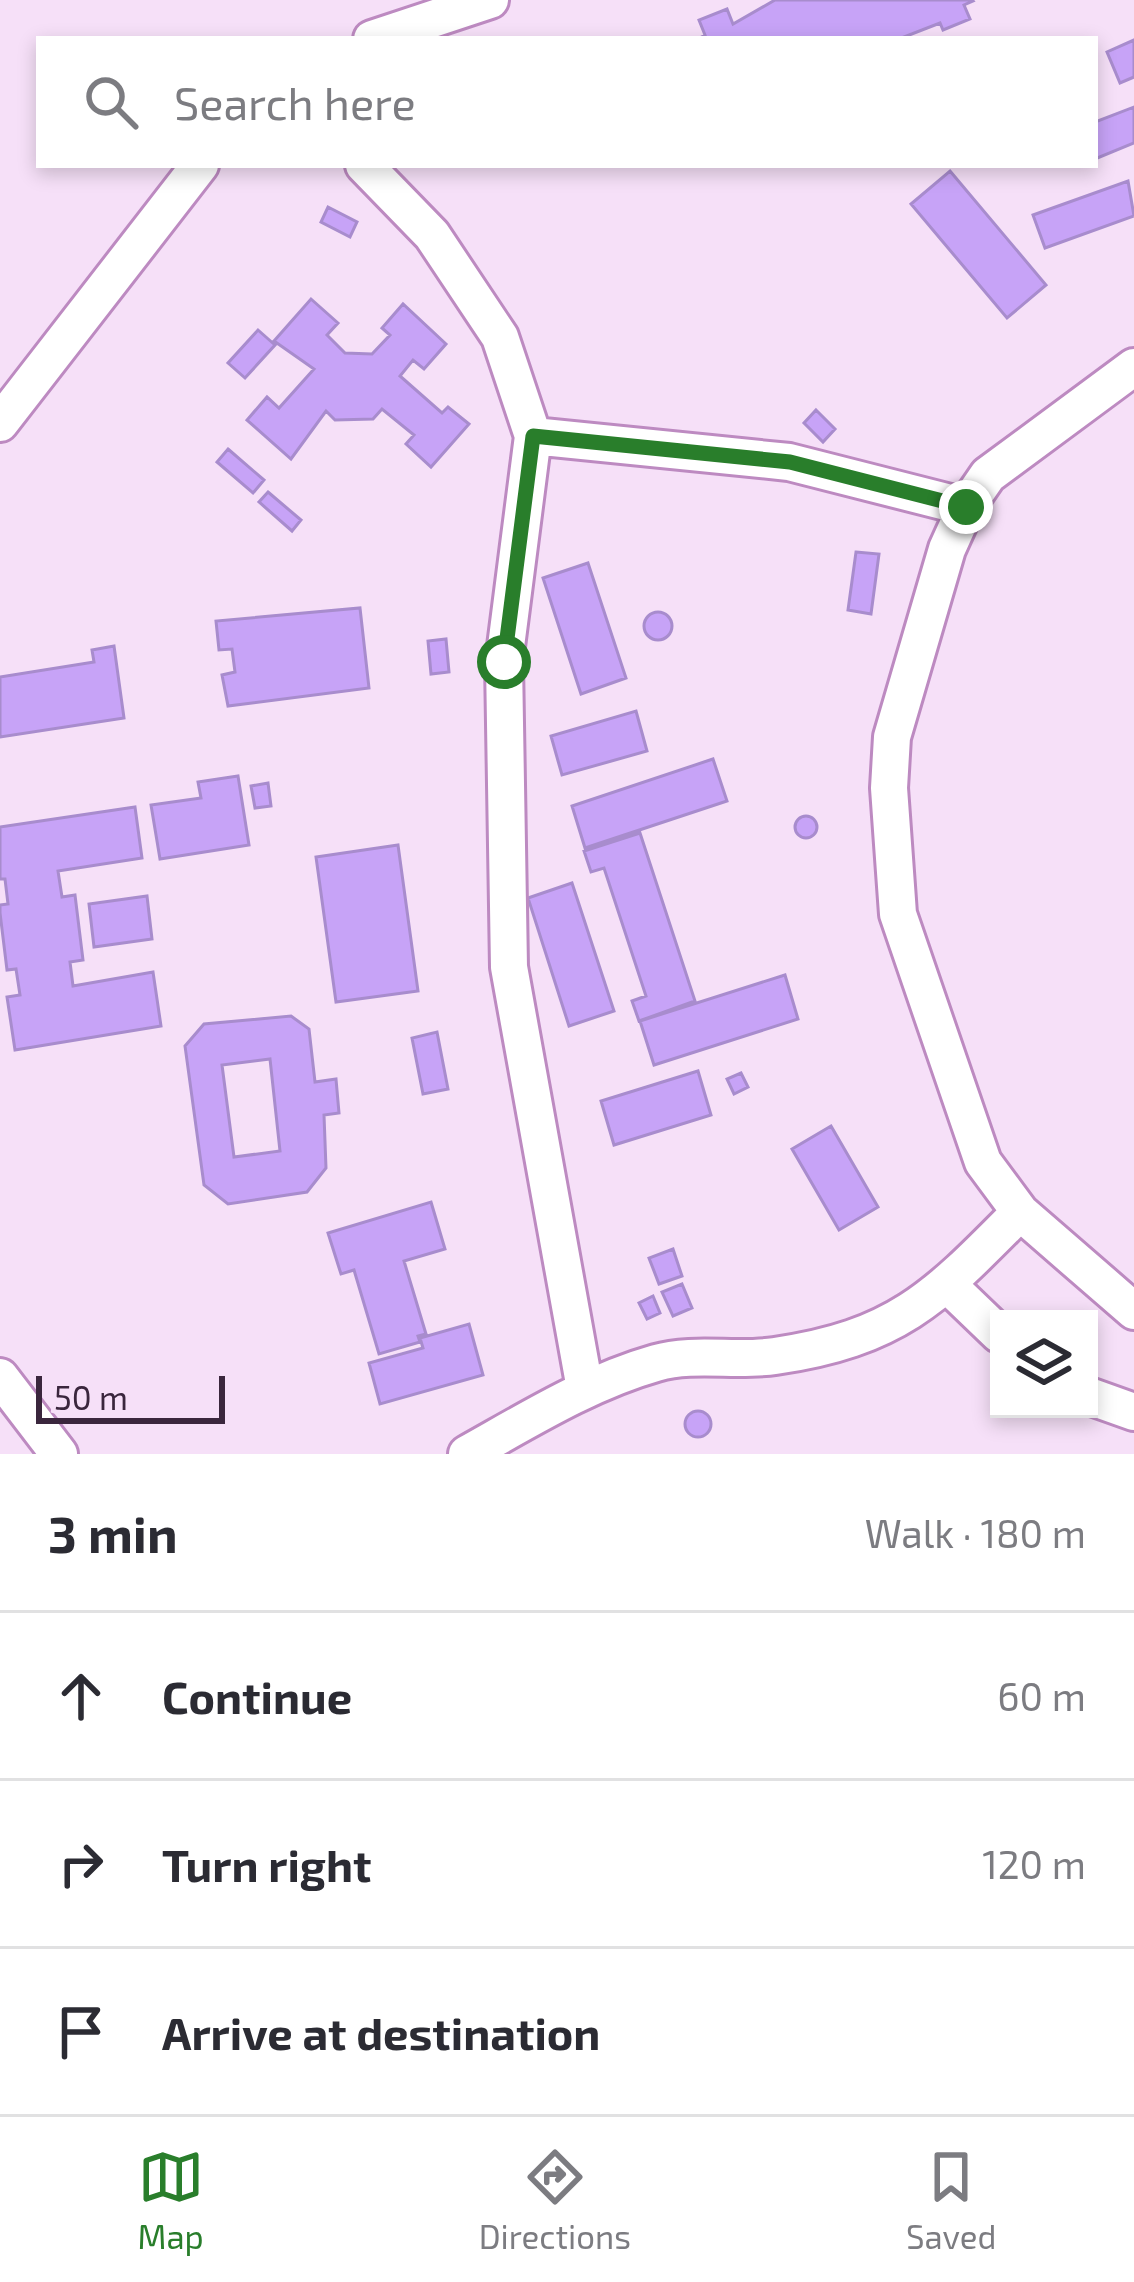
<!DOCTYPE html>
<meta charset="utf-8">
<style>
:root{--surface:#fff;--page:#f7f7f7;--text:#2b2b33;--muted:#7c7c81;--line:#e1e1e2;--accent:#297e2b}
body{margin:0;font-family:"Exo 2",sans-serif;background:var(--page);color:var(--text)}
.controls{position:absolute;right:36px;bottom:36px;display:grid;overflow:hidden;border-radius:0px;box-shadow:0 6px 18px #0003}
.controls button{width:108px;height:108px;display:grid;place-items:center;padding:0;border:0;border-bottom:3px solid var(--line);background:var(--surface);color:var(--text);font:60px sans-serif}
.scale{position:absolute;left:36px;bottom:30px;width:189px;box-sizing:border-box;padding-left:12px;border:6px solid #3a263d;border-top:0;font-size:33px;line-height:42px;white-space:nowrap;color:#3a263d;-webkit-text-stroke:9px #f6e0f8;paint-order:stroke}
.stop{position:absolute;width:36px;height:36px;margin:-27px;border:9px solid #297e2b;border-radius:50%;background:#fff}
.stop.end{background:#297e2b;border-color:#fff;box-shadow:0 3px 12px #0008}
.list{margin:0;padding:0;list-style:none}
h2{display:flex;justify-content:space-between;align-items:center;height:156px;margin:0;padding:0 48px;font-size:51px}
h2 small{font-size:39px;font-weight:400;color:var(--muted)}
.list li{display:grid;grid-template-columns:78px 1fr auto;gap:36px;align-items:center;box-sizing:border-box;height:168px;padding:0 48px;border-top:3px solid var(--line)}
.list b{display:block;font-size:45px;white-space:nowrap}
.list em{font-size:39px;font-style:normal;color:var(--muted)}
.icon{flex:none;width:66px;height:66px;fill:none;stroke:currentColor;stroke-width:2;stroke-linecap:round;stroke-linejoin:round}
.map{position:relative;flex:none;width:1134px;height:1454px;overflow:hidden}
.search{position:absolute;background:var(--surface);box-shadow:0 6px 18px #0003;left:36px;right:36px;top:36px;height:132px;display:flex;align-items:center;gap:30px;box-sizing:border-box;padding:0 42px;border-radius:0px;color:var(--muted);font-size:45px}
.sheet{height:660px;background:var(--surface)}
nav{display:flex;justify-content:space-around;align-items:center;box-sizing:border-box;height:168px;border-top:3px solid var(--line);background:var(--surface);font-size:33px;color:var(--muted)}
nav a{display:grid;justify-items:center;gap:6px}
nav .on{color:var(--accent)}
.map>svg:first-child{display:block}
.building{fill:#c7a3f7;stroke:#a88ccd;stroke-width:3;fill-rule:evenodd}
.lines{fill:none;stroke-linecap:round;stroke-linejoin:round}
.minor-casing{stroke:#bd8ac1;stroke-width:42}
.minor{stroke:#fff;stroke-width:36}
.route{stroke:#297e2b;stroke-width:15}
</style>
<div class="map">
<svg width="1134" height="1454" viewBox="0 0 1134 1454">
<rect width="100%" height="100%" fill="#f6e0f8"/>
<!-- building -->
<path class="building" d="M 775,0 L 972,0 L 973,1 L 964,5 L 970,19 L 943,30 L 940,23 L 899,39 L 698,39 L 705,35 L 699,20 L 727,9 L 733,24 Z
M 1134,40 L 1134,77 L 1120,83 L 1107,52 Z
M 1134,107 L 1134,143 L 1095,159 L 1095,122 Z
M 950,171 L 1046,285 L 1007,318 L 911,204 Z
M 1128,181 L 1134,216 L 1045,248 L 1033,215 Z
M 328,207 L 357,222 L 350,237 L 321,222 Z
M 311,299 L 338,323 L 327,335 L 345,353 L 372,354 L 390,335 L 382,328 L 403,304 L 446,344 L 424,369 L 413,360 L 400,376 L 442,413 L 448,407 L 469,424 L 431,467 L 406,444 L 414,435 L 382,409 L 373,419 L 335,420 L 326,411 L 291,459 L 247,420 L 267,397 L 279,408 L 314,369 L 274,341 Z
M 258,330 L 275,345 L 245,378 L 228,363 Z
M 816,410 L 835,429 L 823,442 L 804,423 Z
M 228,449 L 264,480 L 253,493 L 217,462 Z
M 268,492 L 301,520 L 292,531 L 259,502 Z
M 856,552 L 879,554 L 871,614 L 848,610 Z
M 588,563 L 626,678 L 581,694 L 543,578 Z
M 360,608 L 369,688 L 228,706 L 222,675 L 235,672 L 232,649 L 219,650 L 216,621 Z
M644 626a14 14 0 1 1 28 0a14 14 0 1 1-28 0Z
M 446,639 L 449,672 L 431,674 L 428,641 Z
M 114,646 L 124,718 L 0,737 L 0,677 L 94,662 L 92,650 Z
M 636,711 L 647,751 L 562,775 L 551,736 Z
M 713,759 L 727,801 L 585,848 L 572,806 Z
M 238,776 L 249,845 L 160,859 L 151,805 L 201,798 L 198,782 Z
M 268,783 L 271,806 L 255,808 L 251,786 Z
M 135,807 L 142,858 L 58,871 L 62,897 L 75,895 L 83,960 L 70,962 L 73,986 L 153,972 L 161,1026 L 15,1050 L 7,997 L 20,995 L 16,969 L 7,970 L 0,913 L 0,905 L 8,904 L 5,879 L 0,879 L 0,827 Z
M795 827a11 11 0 1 1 22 0a11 11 0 1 1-22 0Z
M 640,833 L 695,1001 L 639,1021 L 632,1001 L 646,996 L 604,868 L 591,872 L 584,851 Z
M 398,845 L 418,991 L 336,1002 L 316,857 Z
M 572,883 L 614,1011 L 569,1026 L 528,898 Z
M 147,896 L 152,939 L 94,947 L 89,904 Z
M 785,975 L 798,1019 L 654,1065 L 640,1021 Z
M 291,1016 L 309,1029 L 315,1082 L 336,1079 L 339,1113 L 324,1115 L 326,1168 L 307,1192 L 228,1204 L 204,1185 L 185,1046 L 204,1024 ZM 270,1059 L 280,1151 L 234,1157 L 222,1065 Z
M 437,1032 L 448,1089 L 423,1094 L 412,1038 Z
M 698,1071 L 711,1115 L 614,1145 L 601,1101 Z
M 741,1073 L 748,1087 L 734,1094 L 727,1079 Z
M 831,1126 L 878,1207 L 839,1230 L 792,1149 Z
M 431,1202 L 445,1249 L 404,1261 L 426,1334 L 418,1336 L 420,1342 L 379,1354 L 354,1270 L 341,1274 L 328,1233 Z
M 673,1249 L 682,1276 L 659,1284 L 649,1258 Z
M 682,1284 L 692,1308 L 673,1316 L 662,1292 Z
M 653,1296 L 660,1313 L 647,1319 L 639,1303 Z
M 469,1324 L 483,1375 L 380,1404 L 369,1363 L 423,1348 L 420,1338 Z
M685 1424a13 13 0 1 1 26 0a13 13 0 1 1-26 0Z"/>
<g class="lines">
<defs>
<path id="minor" d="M 372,39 L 490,0
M 364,165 L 432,235 L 500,337 L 533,436 L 504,662 L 509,967 L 585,1389
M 1134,367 L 988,475 L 966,507 L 947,549 L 892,737 L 889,788 L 898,914 L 983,1162 L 1020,1212 L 1134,1311
M 0,423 L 200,165
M 533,436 L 789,462 L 966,507
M 948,1285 L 999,1334
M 0,1377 L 59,1454
M 1089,1396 L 1134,1412
M 467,1454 C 528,1420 589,1382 656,1363 C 694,1352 736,1362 775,1356 C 898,1338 936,1297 1020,1212"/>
</defs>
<!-- minor casing -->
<use href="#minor" class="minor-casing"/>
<!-- minor -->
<use href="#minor" class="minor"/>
</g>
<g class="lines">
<!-- route -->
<path class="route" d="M 504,662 L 533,436 L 790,462 L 966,507"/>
</g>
</svg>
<div class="controls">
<button><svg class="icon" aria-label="layers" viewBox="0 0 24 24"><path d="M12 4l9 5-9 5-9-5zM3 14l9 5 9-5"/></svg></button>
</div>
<div class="scale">50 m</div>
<div class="stop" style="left:504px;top:662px"></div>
<div class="stop end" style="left:966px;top:507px"></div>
<div class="search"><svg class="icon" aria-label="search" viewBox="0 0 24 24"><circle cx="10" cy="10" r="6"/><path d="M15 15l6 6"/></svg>Search here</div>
</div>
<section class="sheet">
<h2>3 min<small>Walk · 180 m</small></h2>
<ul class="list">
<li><svg class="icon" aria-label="ahead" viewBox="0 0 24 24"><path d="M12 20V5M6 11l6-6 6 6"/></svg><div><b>Continue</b></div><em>60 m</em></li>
<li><svg class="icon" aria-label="right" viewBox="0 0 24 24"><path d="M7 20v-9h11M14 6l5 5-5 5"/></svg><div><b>Turn right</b></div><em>120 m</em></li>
<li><svg class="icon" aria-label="arrive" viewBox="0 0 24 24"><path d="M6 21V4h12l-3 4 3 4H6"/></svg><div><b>Arrive at destination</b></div></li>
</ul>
</section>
<nav>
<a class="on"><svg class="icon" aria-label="map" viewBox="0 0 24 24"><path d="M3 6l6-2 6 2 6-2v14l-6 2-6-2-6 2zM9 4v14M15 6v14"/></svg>Map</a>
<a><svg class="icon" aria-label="directions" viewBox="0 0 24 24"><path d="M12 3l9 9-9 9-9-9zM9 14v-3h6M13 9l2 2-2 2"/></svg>Directions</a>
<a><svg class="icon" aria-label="saved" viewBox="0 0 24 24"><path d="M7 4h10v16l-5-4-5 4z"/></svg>Saved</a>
</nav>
